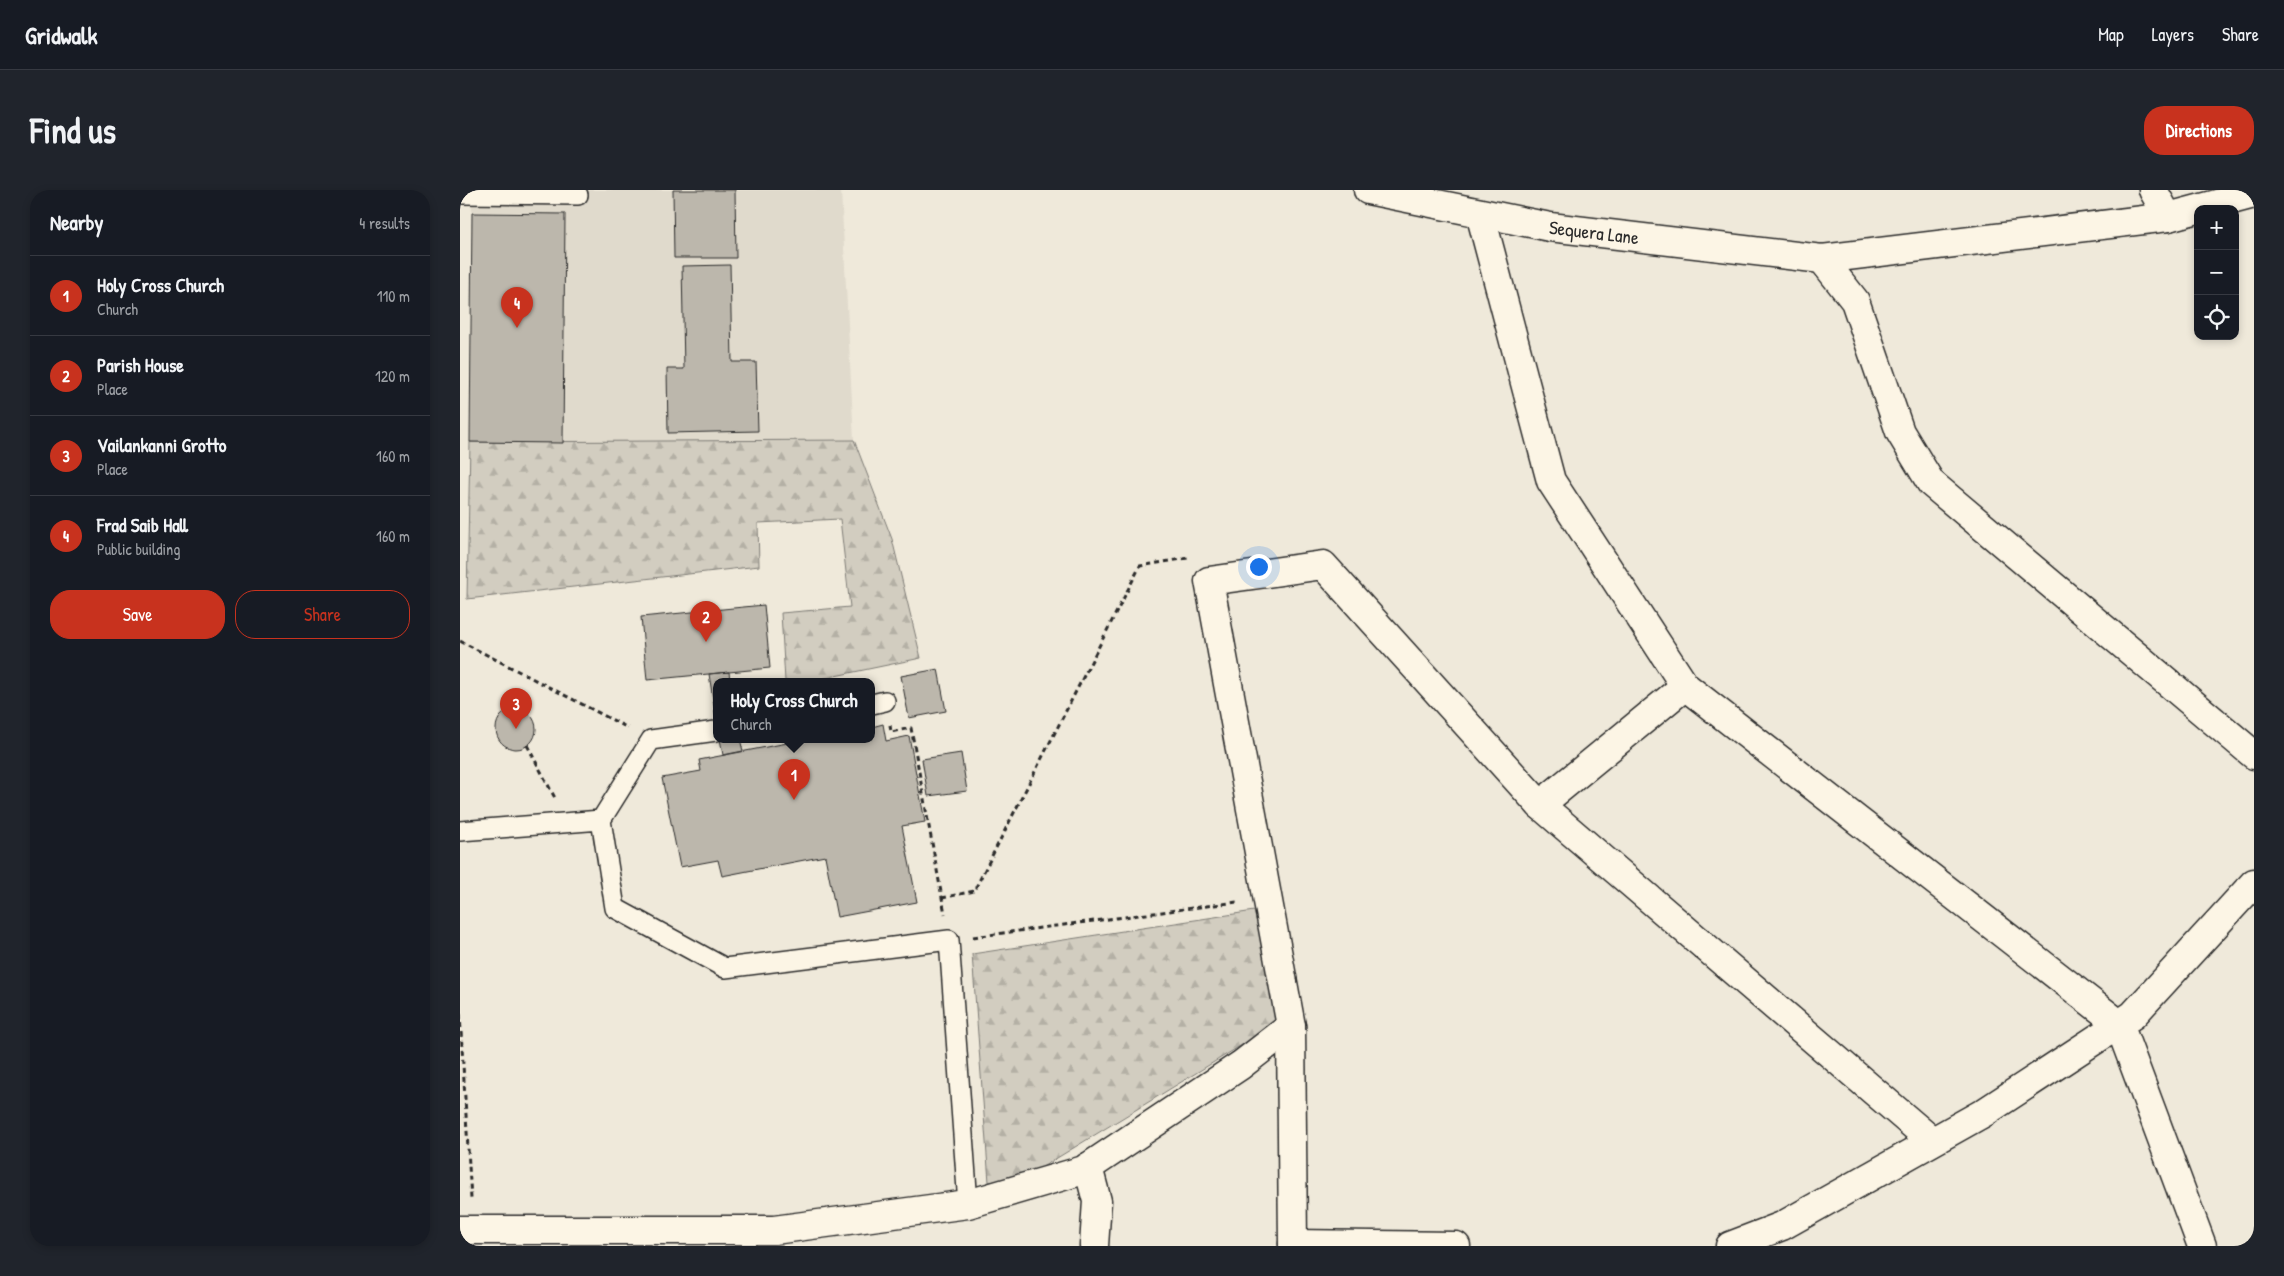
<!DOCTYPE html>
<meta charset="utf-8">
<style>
:root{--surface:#171b24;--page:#20242c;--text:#f1f3f6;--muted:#9ea1a6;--line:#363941;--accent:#c8321e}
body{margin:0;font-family:"Patrick Hand",sans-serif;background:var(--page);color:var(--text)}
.controls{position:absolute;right:15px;top:15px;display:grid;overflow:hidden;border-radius:10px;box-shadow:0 2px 8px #0003}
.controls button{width:45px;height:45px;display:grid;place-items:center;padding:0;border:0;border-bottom:1px solid var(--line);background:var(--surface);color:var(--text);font:25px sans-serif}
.you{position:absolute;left:798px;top:376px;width:18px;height:18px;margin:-12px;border:4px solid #fff;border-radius:50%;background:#1a73e8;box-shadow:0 0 0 8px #1a73e833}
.badge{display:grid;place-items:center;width:32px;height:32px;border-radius:50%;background:var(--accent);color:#fff;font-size:16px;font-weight:700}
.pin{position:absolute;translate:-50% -41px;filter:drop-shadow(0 1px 2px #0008)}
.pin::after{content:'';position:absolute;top:26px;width:18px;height:15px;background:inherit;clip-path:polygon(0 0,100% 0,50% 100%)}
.popup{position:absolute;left:253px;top:488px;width:162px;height:65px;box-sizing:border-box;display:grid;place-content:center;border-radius:10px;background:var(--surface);filter:drop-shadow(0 1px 4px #0005);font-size:16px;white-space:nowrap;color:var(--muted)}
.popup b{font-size:19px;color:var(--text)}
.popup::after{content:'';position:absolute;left:50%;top:100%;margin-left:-10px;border:10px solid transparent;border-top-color:var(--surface)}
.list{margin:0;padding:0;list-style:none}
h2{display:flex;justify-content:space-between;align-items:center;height:65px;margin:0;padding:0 20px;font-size:21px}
h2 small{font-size:16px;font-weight:400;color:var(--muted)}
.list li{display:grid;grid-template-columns:32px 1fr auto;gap:15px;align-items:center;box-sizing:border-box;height:80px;padding:0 20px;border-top:1px solid var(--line)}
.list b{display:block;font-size:19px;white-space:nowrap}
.list p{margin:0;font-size:16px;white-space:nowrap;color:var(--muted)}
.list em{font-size:16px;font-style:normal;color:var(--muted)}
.actions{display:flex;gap:10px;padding:15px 20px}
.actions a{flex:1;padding:11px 0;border:1px solid var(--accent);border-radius:20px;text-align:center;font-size:18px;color:var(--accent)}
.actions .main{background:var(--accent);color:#fff}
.icon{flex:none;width:28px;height:28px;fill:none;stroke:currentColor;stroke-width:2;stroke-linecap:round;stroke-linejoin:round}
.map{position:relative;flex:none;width:1794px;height:1056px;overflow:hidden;border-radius:20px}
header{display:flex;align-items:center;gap:30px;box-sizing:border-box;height:70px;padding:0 25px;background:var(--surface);border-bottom:1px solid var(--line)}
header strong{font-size:24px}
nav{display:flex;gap:28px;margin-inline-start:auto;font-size:18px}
.intro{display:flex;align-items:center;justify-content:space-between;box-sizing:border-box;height:120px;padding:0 30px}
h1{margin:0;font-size:35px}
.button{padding:12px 22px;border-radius:20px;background:var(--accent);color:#fff;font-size:18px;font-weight:700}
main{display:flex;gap:30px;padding:0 30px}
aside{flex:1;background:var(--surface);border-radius:20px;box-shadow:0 2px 8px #0003}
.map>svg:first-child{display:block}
.built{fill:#e0dacc}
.forest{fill:url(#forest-firs);stroke:#7e7c76}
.building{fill:#bcb7ac;stroke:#2b2b2b}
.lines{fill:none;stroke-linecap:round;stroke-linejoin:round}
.lane-casing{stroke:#2b2b2b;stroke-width:22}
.street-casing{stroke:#2b2b2b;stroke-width:31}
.path{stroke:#2b2b2b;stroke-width:3;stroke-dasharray:5 4;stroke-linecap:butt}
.lane{stroke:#fcf5e5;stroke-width:19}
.street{stroke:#fcf5e5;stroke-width:28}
.labels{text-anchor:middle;stroke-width:4;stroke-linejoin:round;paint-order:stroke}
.street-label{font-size:19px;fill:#2b2b2b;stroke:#fcf5e5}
</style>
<header>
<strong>Gridwalk</strong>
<nav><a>Map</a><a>Layers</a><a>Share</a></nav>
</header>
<div class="intro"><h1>Find us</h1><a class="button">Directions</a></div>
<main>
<aside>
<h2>Nearby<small>4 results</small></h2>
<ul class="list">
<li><span class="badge">1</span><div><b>Holy Cross Church</b><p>Church</p></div><em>110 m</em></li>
<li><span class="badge">2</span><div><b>Parish House</b><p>Place</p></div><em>120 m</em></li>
<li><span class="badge">3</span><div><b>Vailankanni Grotto</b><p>Place</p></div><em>160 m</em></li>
<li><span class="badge">4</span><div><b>Frad Saib Hall</b><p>Public building</p></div><em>160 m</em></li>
</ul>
<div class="actions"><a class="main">Save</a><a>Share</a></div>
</aside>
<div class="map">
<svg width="1794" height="1056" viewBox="0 0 1794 1056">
<defs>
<pattern id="forest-firs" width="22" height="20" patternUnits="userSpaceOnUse" patternTransform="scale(1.25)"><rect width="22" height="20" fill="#d2cdc0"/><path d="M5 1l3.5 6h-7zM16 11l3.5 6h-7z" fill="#b4b0a5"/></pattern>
</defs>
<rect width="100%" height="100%" fill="#efe9da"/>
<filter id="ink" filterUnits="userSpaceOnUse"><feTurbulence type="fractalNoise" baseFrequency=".02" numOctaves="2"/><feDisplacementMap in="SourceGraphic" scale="10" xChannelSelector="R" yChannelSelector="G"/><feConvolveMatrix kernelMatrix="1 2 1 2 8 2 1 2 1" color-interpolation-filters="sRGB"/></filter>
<g filter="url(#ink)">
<!-- built -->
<path class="built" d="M 11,0 L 381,0 L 394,250 L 103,253 L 105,24 L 12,23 Z"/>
<!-- forest -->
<path class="forest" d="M 394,250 L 432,349 L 461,468 L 351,491 L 325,491 L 321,423 L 390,417 L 380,329 L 298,333 L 299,376 L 7,409 L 10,252 Z
M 794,721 L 821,831 L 566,987 L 529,992 L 512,764 Z"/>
<!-- building -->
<path class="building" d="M 213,0 L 275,0 L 276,68 L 214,68 Z
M 12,23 L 105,24 L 103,253 L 10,252 Z
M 270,75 L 272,172 L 296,172 L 298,241 L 208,243 L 207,179 L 224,179 L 222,76 Z
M 304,415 L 310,478 L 187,490 L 181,427 Z
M 478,479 L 486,521 L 449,528 L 441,486 Z
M 269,482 L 270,491 L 256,491 L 256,529 L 249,484 Z
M36 539a20 20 0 1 1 40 0a20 20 0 1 1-40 0Z
M 423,534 L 426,551 L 449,546 L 465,632 L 442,636 L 457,712 L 377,727 L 365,666 L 262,686 L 258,670 L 220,677 L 202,588 L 241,581 L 239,570 L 348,549 L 412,549 L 412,537 Z
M 260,549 L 280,549 L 283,561 L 263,565 Z
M 501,563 L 507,601 L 468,606 L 462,569 Z"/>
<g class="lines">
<defs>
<path id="lane" d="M 0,4 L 118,5
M 412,514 L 425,511
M 141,630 L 155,718 L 265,778 L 489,750 L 508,1014
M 0,641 L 141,630 L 191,550 L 256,541"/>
<g id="street">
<path id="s1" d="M 908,0 L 1090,37 L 1362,69 L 1708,27"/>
<path d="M 1693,0 L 1708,27 L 1794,4"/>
<path d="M 1020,23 L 1091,291 L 1225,496 L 1659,834 L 1742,1056"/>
<path d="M 1362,69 L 1395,111 L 1440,242 L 1471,293 L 1794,565"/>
<path d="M 1080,615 L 1225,496"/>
<path d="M 831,836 L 833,1056"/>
<path d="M 628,977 L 637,1011 L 634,1056"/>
<path d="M 0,1040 L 314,1040 L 508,1014 L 624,980 L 781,875 L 831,836 L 749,391 L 863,375 L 1080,615 L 1472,951"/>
<path d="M 833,1054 L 996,1056"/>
<path d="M 1270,1056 L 1322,1036 L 1525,922 L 1673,825 L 1794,693"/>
</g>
</defs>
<!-- lane casing -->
<use href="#lane" class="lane-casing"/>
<!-- street casing -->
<use href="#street" class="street-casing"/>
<!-- path -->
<path class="path" d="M 0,451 L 168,538
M 430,535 L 431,542 L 451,538 L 485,724
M 67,555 L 95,608
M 482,708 L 514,701 L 680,376 L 728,368
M 513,747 L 777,712
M 0,824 L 11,1009"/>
<!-- lane -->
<use href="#lane" class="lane"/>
<!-- street -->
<use href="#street" class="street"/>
</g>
</g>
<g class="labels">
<!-- street labels -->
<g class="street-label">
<text dy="7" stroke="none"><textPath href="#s1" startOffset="230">Sequera Lane</textPath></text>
</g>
</g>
</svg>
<div class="controls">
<button>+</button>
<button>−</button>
<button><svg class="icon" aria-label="locate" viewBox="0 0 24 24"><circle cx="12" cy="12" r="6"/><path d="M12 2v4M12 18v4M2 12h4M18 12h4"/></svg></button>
</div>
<div class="you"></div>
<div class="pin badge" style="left:334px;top:610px">1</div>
<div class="popup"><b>Holy Cross Church</b>Church</div>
<div class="pin badge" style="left:246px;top:452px">2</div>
<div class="pin badge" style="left:56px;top:539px">3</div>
<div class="pin badge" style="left:57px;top:138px">4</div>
</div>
</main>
